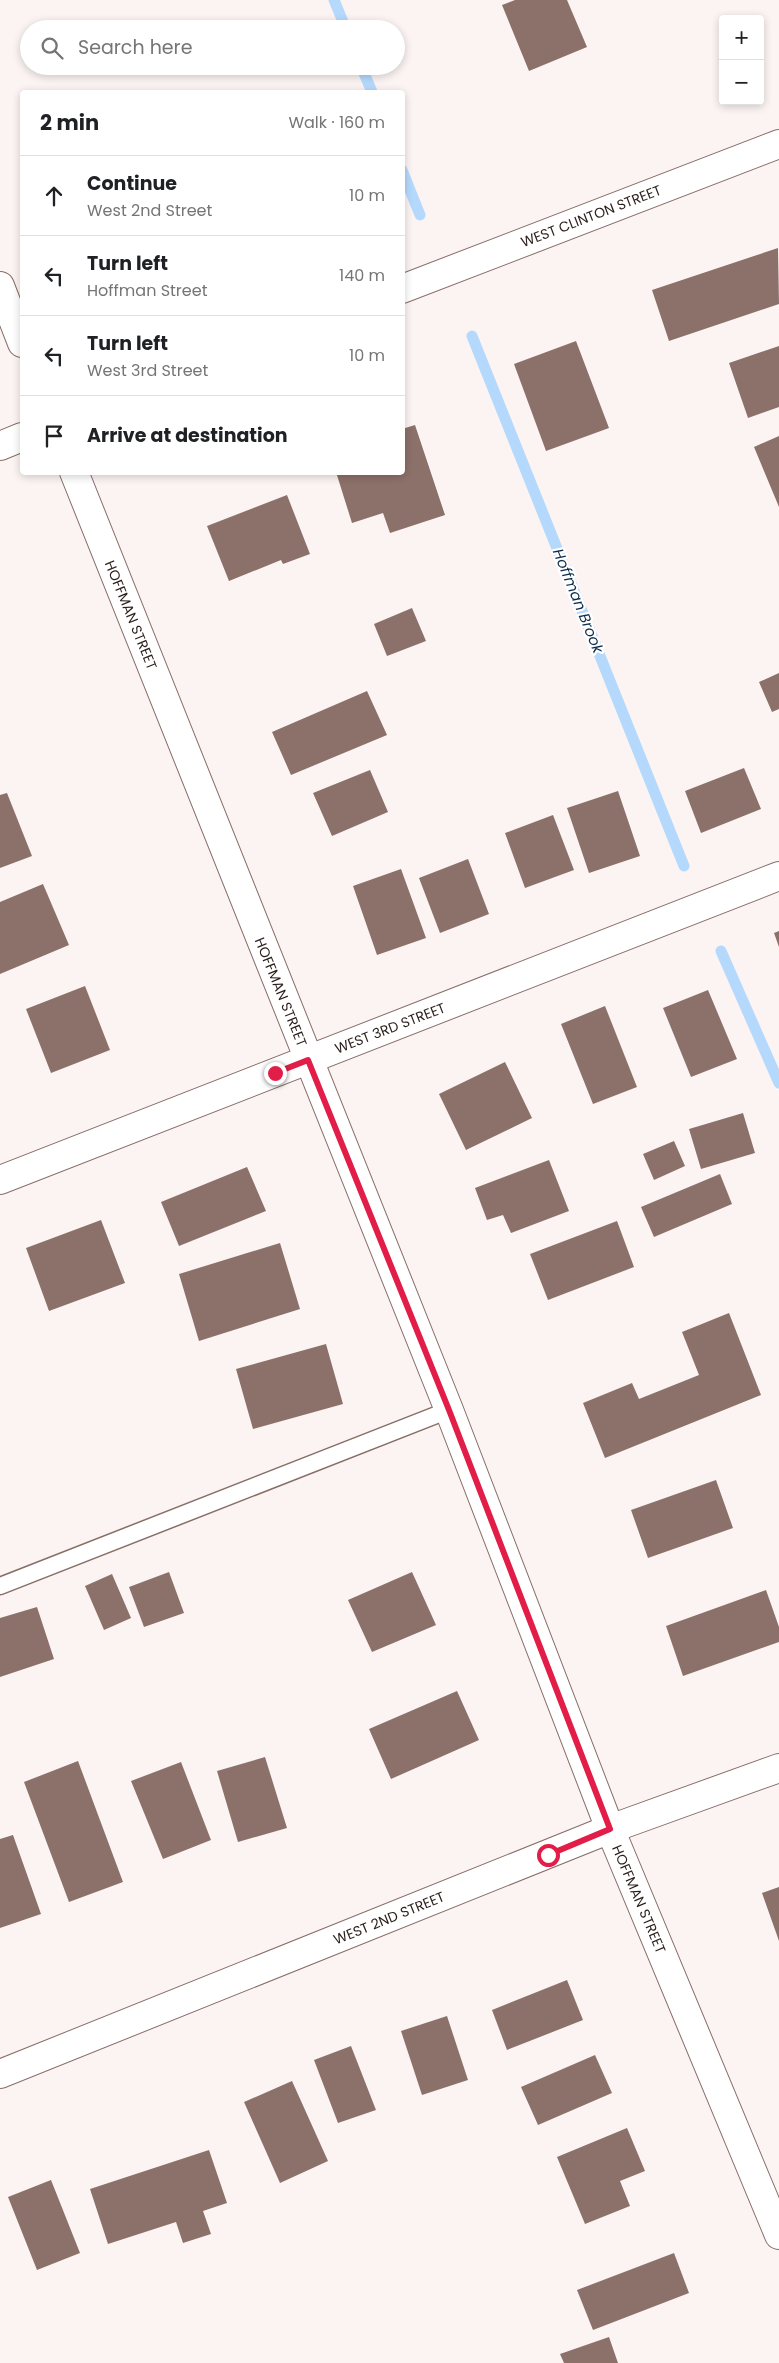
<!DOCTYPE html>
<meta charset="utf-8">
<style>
:root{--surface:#fff;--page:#f6f6f6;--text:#202124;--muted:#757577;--line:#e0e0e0}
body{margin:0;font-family:Poppins,sans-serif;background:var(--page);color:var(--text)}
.controls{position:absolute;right:15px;top:15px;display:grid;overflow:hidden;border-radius:5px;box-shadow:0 2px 8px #0003}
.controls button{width:45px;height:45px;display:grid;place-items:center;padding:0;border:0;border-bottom:1px solid var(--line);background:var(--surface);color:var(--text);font:25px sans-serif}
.stop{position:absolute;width:15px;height:15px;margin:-11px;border:4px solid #e11d48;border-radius:50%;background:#fff}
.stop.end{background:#e11d48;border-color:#fff;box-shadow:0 1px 5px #0008}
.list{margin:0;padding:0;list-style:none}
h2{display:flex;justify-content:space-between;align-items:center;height:65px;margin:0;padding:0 20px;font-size:21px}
h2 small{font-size:16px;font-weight:400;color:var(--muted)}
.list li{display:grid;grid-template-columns:32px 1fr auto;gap:15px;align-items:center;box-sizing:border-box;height:80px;padding:0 20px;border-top:1px solid var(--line)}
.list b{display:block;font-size:19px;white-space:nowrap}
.list p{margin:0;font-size:16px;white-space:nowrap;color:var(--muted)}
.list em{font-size:16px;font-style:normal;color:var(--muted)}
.icon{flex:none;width:28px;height:28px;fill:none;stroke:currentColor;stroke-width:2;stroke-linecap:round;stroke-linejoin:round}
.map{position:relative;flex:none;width:779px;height:2363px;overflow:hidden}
.search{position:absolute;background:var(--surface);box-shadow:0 2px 8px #0003;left:20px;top:20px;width:385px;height:55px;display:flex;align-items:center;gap:12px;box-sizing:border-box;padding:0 18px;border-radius:28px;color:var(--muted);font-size:19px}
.panel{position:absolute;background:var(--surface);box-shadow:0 2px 8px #0003;left:20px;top:90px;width:385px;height:385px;border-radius:5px}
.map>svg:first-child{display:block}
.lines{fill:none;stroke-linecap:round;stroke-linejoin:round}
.stream{stroke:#b5d9fd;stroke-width:11}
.building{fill:#8c716a}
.service-casing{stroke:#886e67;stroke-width:19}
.minor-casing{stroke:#886e67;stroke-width:30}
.service{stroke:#fff;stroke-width:16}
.minor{stroke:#fff;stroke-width:28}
.route{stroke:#e11d48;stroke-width:6}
.labels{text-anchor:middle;stroke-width:4.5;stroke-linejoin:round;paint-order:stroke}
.street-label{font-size:14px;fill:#291e1b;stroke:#fff}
.water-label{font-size:15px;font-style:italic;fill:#0c2e4a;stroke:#fff}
</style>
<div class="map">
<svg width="779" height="2363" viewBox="0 0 779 2363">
<rect width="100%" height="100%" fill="#fbf4f3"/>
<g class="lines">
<!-- stream -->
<path class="stream" d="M 334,0 L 346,29
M 361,66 L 372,92
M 402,170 L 420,215
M 472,336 L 684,866
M 721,951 L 779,1083"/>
</g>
<!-- building -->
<path class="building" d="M 515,0 L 567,0 L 587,47 L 529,71 L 502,5 Z
M 778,248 L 779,304 L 669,341 L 652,290 Z
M 576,341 L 609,428 L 546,451 L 514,364 Z
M 779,346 L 779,407 L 748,418 L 729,363 Z
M 415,425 L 445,515 L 390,533 L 383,513 L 352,523 L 336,472 L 402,472 L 402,429 Z
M 779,436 L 779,507 L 754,447 Z
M 287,495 L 310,554 L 283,564 L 281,560 L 229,581 L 207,526 Z
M 412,608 L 426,641 L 387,656 L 374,624 Z
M 779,673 L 779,709 L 772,712 L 759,682 Z
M 367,691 L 387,735 L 291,775 L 272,732 Z
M 744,768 L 761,809 L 701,833 L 685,791 Z
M 370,770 L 388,812 L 332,836 L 313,793 Z
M 618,791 L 640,856 L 589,873 L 567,808 Z
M 7,793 L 32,856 L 0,868 L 0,795 Z
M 553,815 L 574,870 L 525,888 L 505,833 Z
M 468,859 L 489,914 L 440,933 L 419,878 Z
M 401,869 L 426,938 L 377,955 L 353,886 Z
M 43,884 L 69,945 L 0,974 L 0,902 Z
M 779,931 L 779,947 L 774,933 Z
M 85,986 L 110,1050 L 51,1073 L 26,1009 Z
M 708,990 L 737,1059 L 691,1077 L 663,1008 Z
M 605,1006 L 637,1087 L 593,1104 L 561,1024 Z
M 505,1062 L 532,1118 L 466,1150 L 439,1094 Z
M 743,1113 L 755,1153 L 701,1169 L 689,1129 Z
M 674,1141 L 685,1166 L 654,1180 L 643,1154 Z
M 549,1160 L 569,1211 L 511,1233 L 503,1215 L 487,1220 L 475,1188 Z
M 247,1167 L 266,1211 L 179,1246 L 161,1202 Z
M 720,1174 L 732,1204 L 654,1237 L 641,1207 Z
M 101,1220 L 125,1283 L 49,1311 L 26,1248 Z
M 617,1221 L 634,1267 L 548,1300 L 530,1254 Z
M 280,1243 L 300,1309 L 199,1341 L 179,1274 Z
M 729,1313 L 761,1395 L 605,1458 L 583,1403 L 632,1383 L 639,1399 L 699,1375 L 682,1332 Z
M 326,1344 L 343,1404 L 253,1429 L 236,1369 Z
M 716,1480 L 733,1528 L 648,1558 L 631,1510 Z
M 169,1572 L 184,1613 L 144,1627 L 129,1587 Z
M 412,1572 L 436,1625 L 372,1652 L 348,1600 Z
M 112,1574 L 131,1618 L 104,1630 L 85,1586 Z
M 766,1590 L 779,1627 L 779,1642 L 683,1676 L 666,1626 Z
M 37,1607 L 54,1659 L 0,1677 L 0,1618 Z
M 457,1691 L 479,1740 L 391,1779 L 369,1729 Z
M 265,1757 L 287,1828 L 238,1842 L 217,1771 Z
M 78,1761 L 123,1882 L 69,1902 L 24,1782 Z
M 181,1762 L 211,1840 L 163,1859 L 131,1781 Z
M 13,1835 L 41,1914 L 0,1928 L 0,1839 Z
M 779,1887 L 779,1941 L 762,1893 Z
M 567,1980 L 583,2020 L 507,2050 L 492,2010 Z
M 447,2016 L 468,2080 L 422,2095 L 401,2031 Z
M 351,2046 L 376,2110 L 338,2123 L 314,2060 Z
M 595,2055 L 612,2093 L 538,2125 L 521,2087 Z
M 292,2081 L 328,2161 L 280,2183 L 244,2102 Z
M 627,2128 L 645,2171 L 620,2181 L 630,2206 L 585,2224 L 557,2157 Z
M 209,2150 L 227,2203 L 203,2211 L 211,2234 L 183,2243 L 176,2222 L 108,2244 L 90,2189 Z
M 51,2180 L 80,2253 L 37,2270 L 8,2197 Z
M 674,2253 L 689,2293 L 593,2330 L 577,2290 Z
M 609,2337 L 618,2363 L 564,2363 L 560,2354 Z"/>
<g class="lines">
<defs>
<path id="service" d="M 0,1586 L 449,1410"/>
<path id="minor" d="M 0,286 L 22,343
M 402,289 L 779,144
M 0,446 L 22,437
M 74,472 L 449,1410 L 610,1829 L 779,2235
M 0,1180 L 779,876
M 0,2074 L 610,1829 L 779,1768"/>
</defs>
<!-- service casing -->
<use href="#service" class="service-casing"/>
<!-- minor casing -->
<use href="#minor" class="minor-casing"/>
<!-- service -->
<use href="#service" class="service"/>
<!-- minor -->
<use href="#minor" class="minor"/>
</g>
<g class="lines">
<!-- route -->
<path class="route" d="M 275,1073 L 308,1060 L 449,1410 L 610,1829 L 548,1855"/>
</g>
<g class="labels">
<!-- street labels -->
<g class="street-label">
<text transform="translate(591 216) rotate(-21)" y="5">WEST CLINTON STREET</text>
<text transform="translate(131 615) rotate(68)" y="5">HOFFMAN STREET</text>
<text transform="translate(281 992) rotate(68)" y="5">HOFFMAN STREET</text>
<text transform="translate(390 1028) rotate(-21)" y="5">WEST 3RD STREET</text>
<text transform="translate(639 1899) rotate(67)" y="5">HOFFMAN STREET</text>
<text transform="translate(389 1918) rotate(-22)" y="5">WEST 2ND STREET</text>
</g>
<!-- water labels -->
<g class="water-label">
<text transform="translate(578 601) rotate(68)" y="5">Hoffman Brook</text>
</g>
</g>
</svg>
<div class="controls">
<button>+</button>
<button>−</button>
</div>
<div class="stop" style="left:548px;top:1855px"></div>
<div class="stop end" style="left:275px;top:1073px"></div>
<div class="search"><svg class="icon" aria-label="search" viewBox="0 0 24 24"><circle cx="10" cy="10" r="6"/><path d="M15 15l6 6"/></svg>Search here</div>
<section class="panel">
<h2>2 min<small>Walk · 160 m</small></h2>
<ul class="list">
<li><svg class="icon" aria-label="ahead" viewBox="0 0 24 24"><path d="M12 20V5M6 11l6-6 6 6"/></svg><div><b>Continue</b><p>West 2nd Street</p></div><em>10 m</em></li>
<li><svg class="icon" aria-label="left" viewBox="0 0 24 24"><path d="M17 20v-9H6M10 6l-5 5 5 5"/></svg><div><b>Turn left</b><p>Hoffman Street</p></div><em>140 m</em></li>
<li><svg class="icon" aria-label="left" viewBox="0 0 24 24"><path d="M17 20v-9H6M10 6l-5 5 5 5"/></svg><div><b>Turn left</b><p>West 3rd Street</p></div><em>10 m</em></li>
<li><svg class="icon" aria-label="arrive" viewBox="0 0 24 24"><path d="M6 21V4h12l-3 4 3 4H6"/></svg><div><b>Arrive at destination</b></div></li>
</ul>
</section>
</div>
